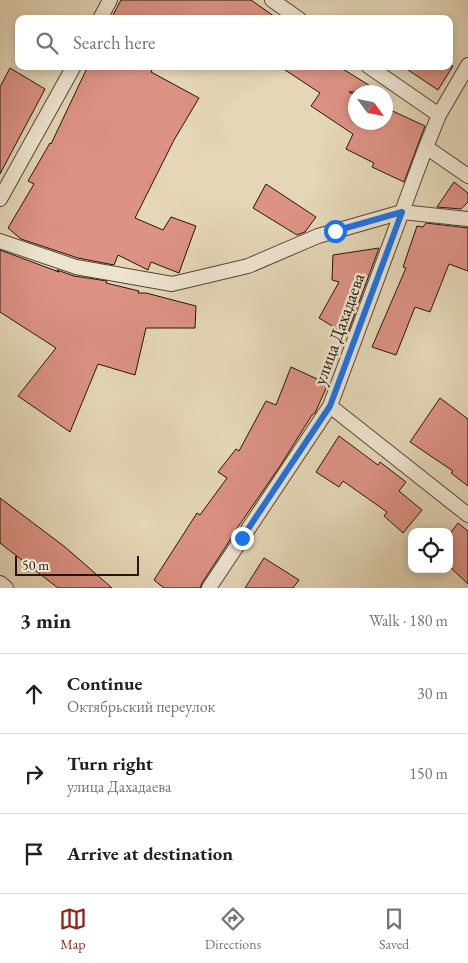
<!DOCTYPE html>
<meta charset="utf-8">
<style>
:root{--surface:#fff;--page:#f6f6f6;--text:#202124;--muted:#757577;--line:#e0e0e0;--accent:#8f2418}
body{margin:0;font-family:"EB Garamond",serif;background:var(--page);color:var(--text)}
.controls{position:absolute;right:15px;bottom:15px;display:grid;overflow:hidden;border-radius:10px;box-shadow:0 2px 8px #0003}
.controls button{width:45px;height:45px;display:grid;place-items:center;padding:0;border:0;border-bottom:1px solid var(--line);background:var(--surface);color:var(--text);font:25px sans-serif}
.compass{position:absolute;left:348px;top:85px;width:45px;height:45px;border-radius:50%;background:var(--surface);box-shadow:0 2px 8px #0003;rotate:123deg}
.scale{position:absolute;left:15px;bottom:12px;width:124px;box-sizing:border-box;padding-left:5px;border:2px solid #261309;border-top:0;font-size:14px;line-height:18px;white-space:nowrap;color:#261309;-webkit-text-stroke:4px #ede4d0;paint-order:stroke}
.stop{position:absolute;width:15px;height:15px;margin:-11px;border:4px solid #1a73e8;border-radius:50%;background:#fff}
.stop.end{background:#1a73e8;border-color:#fff;box-shadow:0 1px 5px #0008}
.list{margin:0;padding:0;list-style:none}
h2{display:flex;justify-content:space-between;align-items:center;height:65px;margin:0;padding:0 20px;font-size:21px}
h2 small{font-size:16px;font-weight:400;color:var(--muted)}
.list li{display:grid;grid-template-columns:32px 1fr auto;gap:15px;align-items:center;box-sizing:border-box;height:80px;padding:0 20px;border-top:1px solid var(--line)}
.list b{display:block;font-size:19px;white-space:nowrap}
.list p{margin:0;font-size:16px;white-space:nowrap;color:var(--muted)}
.list em{font-size:16px;font-style:normal;color:var(--muted)}
.icon{flex:none;width:28px;height:28px;fill:none;stroke:currentColor;stroke-width:2;stroke-linecap:round;stroke-linejoin:round}
.map{position:relative;flex:none;width:468px;height:588px;overflow:hidden}
.search{position:absolute;background:var(--surface);box-shadow:0 2px 8px #0003;left:15px;right:15px;top:15px;height:55px;display:flex;align-items:center;gap:12px;box-sizing:border-box;padding:0 18px;border-radius:10px;color:var(--muted);font-size:19px}
.sheet{height:305px;background:var(--surface)}
nav{display:flex;justify-content:space-around;align-items:center;box-sizing:border-box;height:70px;border-top:1px solid var(--line);background:var(--surface);font-size:14px;color:var(--muted)}
nav a{display:grid;justify-items:center;gap:2px}
nav .on{color:var(--accent)}
.map>svg:first-child{display:block}
.building{fill:#dc9284;stroke:#261309}
.lines{fill:none;stroke-linecap:round;stroke-linejoin:round}
.street-casing{stroke:#564434;stroke-width:16}
.street{stroke:#ede4d0;stroke-width:14}
.route{stroke:#1a73e8;stroke-width:6}
.labels{text-anchor:middle;stroke-width:5;stroke-linejoin:round;paint-order:stroke}
.street-label{font-size:18px;fill:#261309;stroke:#ede4d0}
</style>
<div class="map">
<svg width="468" height="588" viewBox="0 0 468 588">
<rect width="100%" height="100%" fill="#e4d6b6"/>
<filter id="stains"><feTurbulence type="fractalNoise" baseFrequency=".004" numOctaves="4"/><feColorMatrix values="0 0 0 0 .2 0 0 0 0 .09 0 0 0 0 .02 0 0 0 .5 -.17"/></filter>
<radialGradient id="worn" r=".72"><stop offset=".6" stop-color="#630" stop-opacity="0"/><stop offset="1" stop-color="#630" stop-opacity=".3"/></radialGradient>
<!-- building -->
<path class="building" d="M 121,0 L 251,0 L 278,19 L 111,19 Z
M 88,66 L 154,66 L 151,72 L 199,98 L 174,140 L 135,218 L 163,230 L 171,217 L 196,226 L 179,273 L 151,262 L 148,270 L 118,255 L 114,265 L 78,258 L 21,239 L 8,228 L 34,184 L 28,181 L 50,143 L 51,144 Z
M 279,66 L 338,66 L 380,92 L 349,92 L 356,95 L 356,122 L 386,122 L 386,108 L 425,126 L 404,182 L 372,167 L 374,163 L 346,149 L 353,134 L 311,106 L 320,93 Z
M 402,66 L 453,66 L 438,90 Z
M 10,68 L 45,89 L 0,174 L 0,87 Z
M 454,182 L 468,193 L 468,202 L 461,209 L 437,207 Z
M 266,184 L 316,217 L 305,232 L 297,235 L 253,208 Z
M 426,223 L 468,228 L 468,271 L 449,264 L 430,312 L 415,307 L 396,355 L 372,347 L 406,268 L 403,267 L 417,226 L 423,227 Z
M 379,248 L 347,335 L 319,318 L 339,282 L 332,280 L 333,255 Z
M 0,250 L 59,272 L 57,270 L 74,276 L 107,281 L 106,283 L 139,291 L 138,293 L 146,293 L 196,306 L 195,328 L 146,328 L 135,375 L 98,364 L 70,432 L 18,396 L 56,348 L 0,312 Z
M 291,367 L 328,384 L 315,413 L 312,415 L 280,466 L 231,537 L 232,537 L 202,583 L 200,588 L 164,588 L 154,580 L 197,513 L 200,515 L 227,478 L 218,472 L 236,449 L 239,451 L 266,401 L 276,405 Z
M 440,398 L 468,419 L 468,486 L 451,473 L 453,471 L 410,442 Z
M 339,436 L 378,465 L 380,462 L 406,482 L 399,491 L 422,510 L 403,533 L 384,516 L 387,512 L 343,481 L 339,487 L 316,472 Z
M 0,498 L 65,547 L 112,588 L 58,588 L 0,543 Z
M 458,523 L 468,531 L 468,584 L 449,566 L 449,535 Z
M 264,558 L 299,580 L 293,588 L 245,588 Z"/>
<g class="lines">
<defs>
<path id="street" d="M 272,0 L 299,19
M 100,19 L 110,0
M 368,66 L 439,115
M 426,147 L 468,176
M 0,199 L 74,66
M 0,241 L 76,267 L 172,284 L 248,266 L 318,236 L 402,212 L 468,219
M 330,406 L 468,515
M 0,583 L 6,588
M 209,588 L 330,406 L 426,147 L 439,115 L 468,65"/>
</defs>
<!-- street casing -->
<use href="#street" class="street-casing"/>
<!-- street -->
<use href="#street" class="street"/>
</g>
<g class="lines">
<!-- route -->
<path class="route" d="M 242,538 L 330,406 L 402,212 L 335,231"/>
</g>
<g class="labels">
<!-- street labels -->
<g class="street-label">
<text transform="translate(339 329) rotate(-70)" y="6">улица Дахадаева</text>
</g>
</g>
<rect width="100%" height="100%" filter="url(#stains)"/>
<rect width="100%" height="100%" fill="url(#worn)"/>
</svg>
<div class="controls">
<button><svg class="icon" aria-label="locate" viewBox="0 0 24 24"><circle cx="12" cy="12" r="6"/><path d="M12 2v4M12 18v4M2 12h4M18 12h4"/></svg></button>
</div>
<svg class="compass" viewBox="-18 -18 36 36"><path d="M0-13l5 13h-10z" fill="#e53935"/><path d="M0 13l5-13h-10z" fill="#757577"/></svg>
<div class="scale">50 m</div>
<div class="stop" style="left:335px;top:231px"></div>
<div class="stop end" style="left:242px;top:538px"></div>
<div class="search"><svg class="icon" aria-label="search" viewBox="0 0 24 24"><circle cx="10" cy="10" r="6"/><path d="M15 15l6 6"/></svg>Search here</div>
</div>
<section class="sheet">
<h2>3 min<small>Walk · 180 m</small></h2>
<ul class="list">
<li><svg class="icon" aria-label="ahead" viewBox="0 0 24 24"><path d="M12 20V5M6 11l6-6 6 6"/></svg><div><b>Continue</b><p>Октябрьский переулок</p></div><em>30 m</em></li>
<li><svg class="icon" aria-label="right" viewBox="0 0 24 24"><path d="M7 20v-9h11M14 6l5 5-5 5"/></svg><div><b>Turn right</b><p>улица Дахадаева</p></div><em>150 m</em></li>
<li><svg class="icon" aria-label="arrive" viewBox="0 0 24 24"><path d="M6 21V4h12l-3 4 3 4H6"/></svg><div><b>Arrive at destination</b></div></li>
</ul>
</section>
<nav>
<a class="on"><svg class="icon" aria-label="map" viewBox="0 0 24 24"><path d="M3 6l6-2 6 2 6-2v14l-6 2-6-2-6 2zM9 4v14M15 6v14"/></svg>Map</a>
<a><svg class="icon" aria-label="directions" viewBox="0 0 24 24"><path d="M12 3l9 9-9 9-9-9zM9 14v-3h6M13 9l2 2-2 2"/></svg>Directions</a>
<a><svg class="icon" aria-label="saved" viewBox="0 0 24 24"><path d="M7 4h10v16l-5-4-5 4z"/></svg>Saved</a>
</nav>
